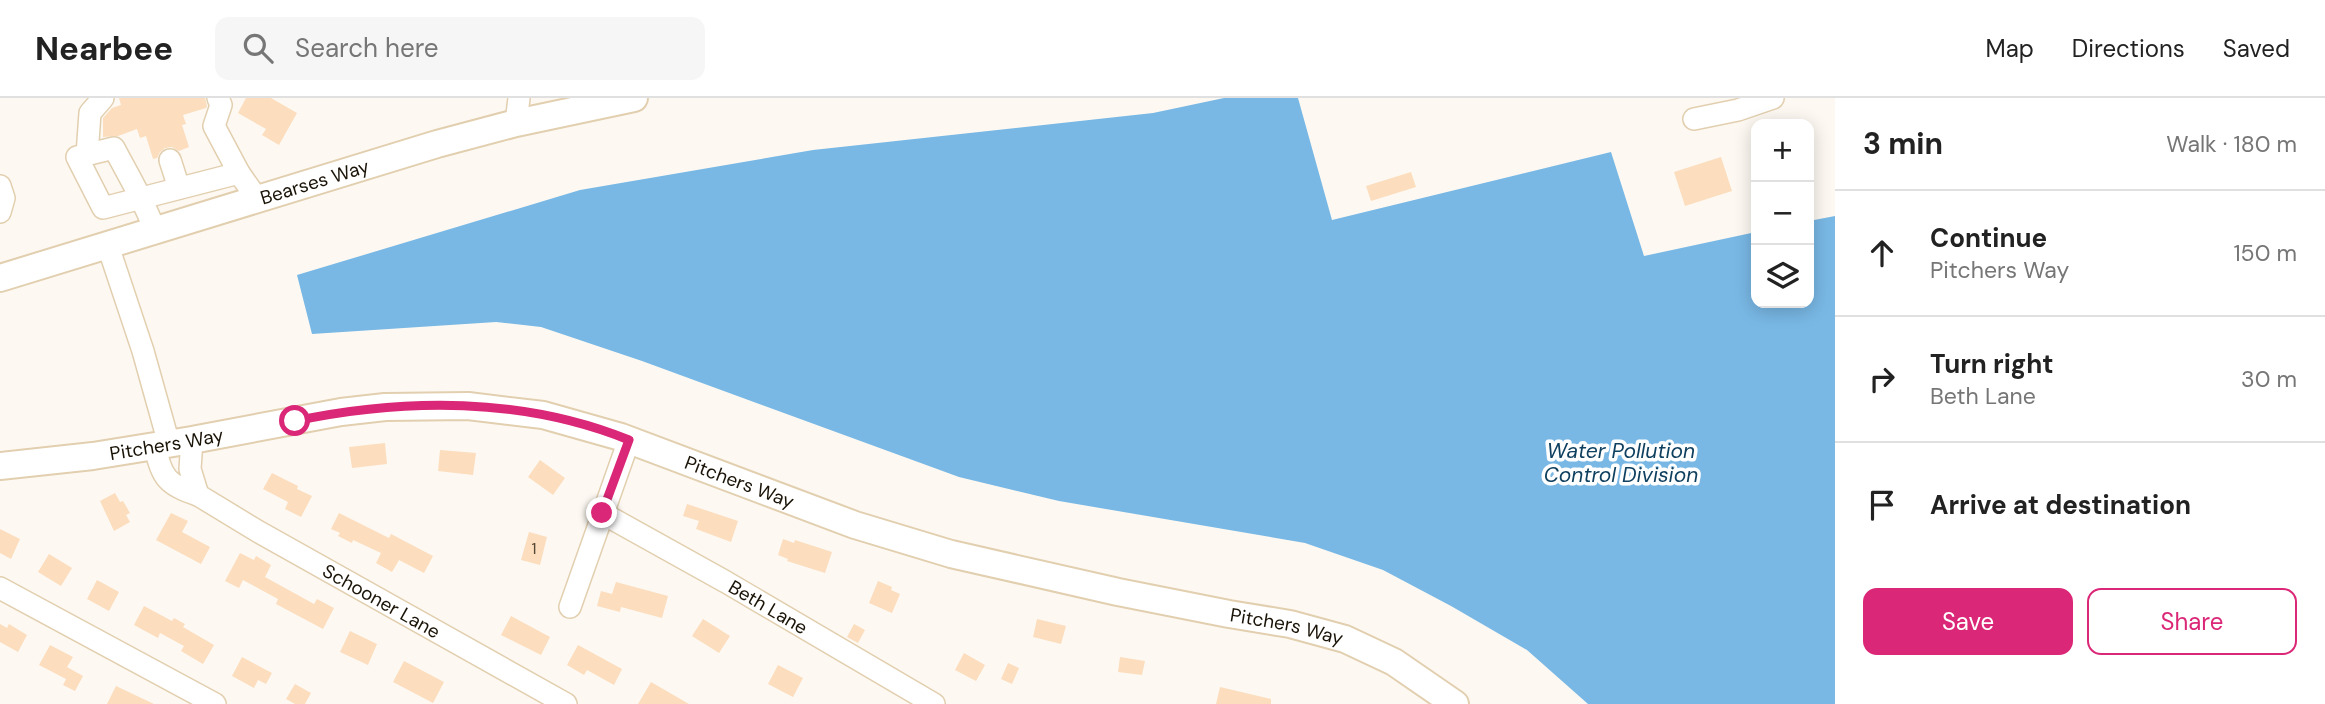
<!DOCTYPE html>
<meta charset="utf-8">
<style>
:root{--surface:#fff;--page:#f6f6f6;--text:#222;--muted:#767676;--line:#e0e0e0;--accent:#db2777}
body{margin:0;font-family:"DM Sans",sans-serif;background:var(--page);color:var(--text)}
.controls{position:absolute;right:21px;top:21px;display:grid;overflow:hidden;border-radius:14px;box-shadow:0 4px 18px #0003}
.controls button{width:63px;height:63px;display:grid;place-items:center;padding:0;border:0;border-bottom:2px solid var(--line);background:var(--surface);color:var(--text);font:35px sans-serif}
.stop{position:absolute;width:21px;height:21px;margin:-16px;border:5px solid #db2777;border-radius:50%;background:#fff}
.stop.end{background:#db2777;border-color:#fff;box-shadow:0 2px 7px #0008}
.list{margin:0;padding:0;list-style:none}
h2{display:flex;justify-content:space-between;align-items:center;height:91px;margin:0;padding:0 28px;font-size:30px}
h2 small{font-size:23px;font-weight:400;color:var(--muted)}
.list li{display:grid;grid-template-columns:46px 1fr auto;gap:21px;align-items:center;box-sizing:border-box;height:126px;padding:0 28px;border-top:2px solid var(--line)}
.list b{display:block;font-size:26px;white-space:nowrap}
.list p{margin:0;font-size:23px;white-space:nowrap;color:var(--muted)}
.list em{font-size:23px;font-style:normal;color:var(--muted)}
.actions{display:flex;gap:14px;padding:21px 28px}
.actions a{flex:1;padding:16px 0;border:2px solid var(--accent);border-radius:14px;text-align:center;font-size:24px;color:var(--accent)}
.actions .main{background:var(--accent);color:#fff}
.icon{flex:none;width:38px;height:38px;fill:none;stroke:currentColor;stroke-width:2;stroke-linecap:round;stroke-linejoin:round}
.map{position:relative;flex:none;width:1835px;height:606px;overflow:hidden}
header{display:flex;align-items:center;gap:42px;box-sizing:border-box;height:98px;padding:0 35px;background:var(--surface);border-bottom:2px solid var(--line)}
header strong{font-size:33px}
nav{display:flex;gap:38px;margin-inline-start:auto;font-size:24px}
.search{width:490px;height:63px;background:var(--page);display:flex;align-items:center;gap:18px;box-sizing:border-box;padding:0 24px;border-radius:14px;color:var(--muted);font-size:26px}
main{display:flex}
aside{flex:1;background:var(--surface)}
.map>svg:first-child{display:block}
.water{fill:#79b8e5}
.building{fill:#fcddbd}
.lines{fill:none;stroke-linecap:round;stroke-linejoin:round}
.minor-casing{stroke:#e2cfaf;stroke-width:24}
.major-casing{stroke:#e2cfaf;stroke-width:30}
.minor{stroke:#fff;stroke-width:21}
.major{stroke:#fff;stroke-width:26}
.route{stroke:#db2777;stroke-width:9}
.labels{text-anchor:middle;stroke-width:7;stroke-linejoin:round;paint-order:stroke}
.number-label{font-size:16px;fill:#524634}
.street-label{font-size:19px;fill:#1a1307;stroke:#fff}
.water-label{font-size:21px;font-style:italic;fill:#0f405f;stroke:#fff}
</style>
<header>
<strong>Nearbee</strong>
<div class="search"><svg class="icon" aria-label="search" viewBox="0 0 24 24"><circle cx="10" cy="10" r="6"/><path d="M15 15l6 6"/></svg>Search here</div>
<nav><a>Map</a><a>Directions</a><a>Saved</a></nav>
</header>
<main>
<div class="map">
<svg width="1835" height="606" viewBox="0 0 1835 606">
<rect width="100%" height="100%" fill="#fdf9f2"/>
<!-- water -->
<path class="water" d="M 1224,0 L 1298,0 L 1332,122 L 1611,54 L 1644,158 L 1756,134 L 1756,205 L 1809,205 L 1809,123 L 1835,118 L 1835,606 L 1588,606 L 1527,552 L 1451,508 L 1383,472 L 1305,445 L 1059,403 L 959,379 L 642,263 L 541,229 L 496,224 L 312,236 L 297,177 L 580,92 L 813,52 L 1153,15 Z"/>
<!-- building -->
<path class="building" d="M 119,0 L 205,0 L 207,8 L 206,10 L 183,17 L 186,26 L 182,27 L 189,49 L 179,53 L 172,49 L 165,50 L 160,54 L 157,60 L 153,61 L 146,38 L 140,40 L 137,31 L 118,38 L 103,39 L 103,20 L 112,10 L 121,7 Z
M 246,0 L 271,0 L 297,15 L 279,47 L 262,37 L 266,31 L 238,15 Z
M 1721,59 L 1732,93 L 1685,108 L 1674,74 Z
M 1411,74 L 1416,89 L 1371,103 L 1366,88 Z
M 385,345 L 387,366 L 352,370 L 349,349 Z
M 440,352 L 476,355 L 473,377 L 438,373 Z
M 540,362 L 565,380 L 553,397 L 528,379 Z
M 272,375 L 298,388 L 297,391 L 312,398 L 301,419 L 285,411 L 288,404 L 263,391 Z
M 115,395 L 120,404 L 123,403 L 130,415 L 126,417 L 130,424 L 114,433 L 100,403 Z
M 687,406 L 738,423 L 731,444 L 696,431 L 699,423 L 683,418 Z
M 171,415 L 188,423 L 182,434 L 210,449 L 201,466 L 156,442 Z
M 339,415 L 389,440 L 391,436 L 433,458 L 424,475 L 399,462 L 392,474 L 376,465 L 381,455 L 353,442 L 352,445 L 338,438 L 340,435 L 331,431 Z
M 0,431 L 20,441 L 11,461 L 0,455 Z
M 529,434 L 547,439 L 540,467 L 521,462 Z
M 783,441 L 794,445 L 795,442 L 832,454 L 825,475 L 787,463 L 788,461 L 778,457 Z
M 240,455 L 254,462 L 256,458 L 271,467 L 265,479 L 314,506 L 317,501 L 334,510 L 323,531 L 276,506 L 278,501 L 243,482 L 239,490 L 225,483 Z
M 49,456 L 72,470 L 61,488 L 38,474 Z
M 97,482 L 119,494 L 109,513 L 87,501 Z
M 878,483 L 892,489 L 891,492 L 900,496 L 892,515 L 869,505 Z
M 616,484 L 668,498 L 662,520 L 621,509 L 620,514 L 597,508 L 601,493 L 612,496 Z
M 144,508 L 172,523 L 174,520 L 185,526 L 183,529 L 214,547 L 203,566 L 181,553 L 184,548 L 160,535 L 158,540 L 134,527 Z
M 511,518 L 550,539 L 541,557 L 501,537 Z
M 703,521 L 730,538 L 719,555 L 692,538 Z
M 1037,521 L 1066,528 L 1061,546 L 1033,539 Z
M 0,526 L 7,530 L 9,526 L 27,537 L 18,554 L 0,544 Z
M 854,526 L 865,532 L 858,545 L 847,539 Z
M 350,533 L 377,546 L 368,567 L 340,554 Z
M 50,547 L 73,559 L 67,569 L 83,578 L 75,593 L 63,587 L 66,581 L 39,567 Z
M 578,547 L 622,571 L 614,587 L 587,572 L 584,577 L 567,567 Z
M 964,555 L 985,567 L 976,583 L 955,572 Z
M 242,559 L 272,575 L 266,586 L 258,582 L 254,590 L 232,578 Z
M 1120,559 L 1145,563 L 1142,577 L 1118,574 Z
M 404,563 L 444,584 L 433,605 L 393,584 Z
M 1008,565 L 1019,570 L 1012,586 L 1001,581 Z
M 778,567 L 803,580 L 793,599 L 768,586 Z
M 651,584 L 689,606 L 638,606 Z
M 295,586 L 311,595 L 305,606 L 295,606 L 286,601 Z
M 116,588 L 154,606 L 107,606 Z
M 1220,589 L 1271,601 L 1271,606 L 1216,606 Z"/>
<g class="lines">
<defs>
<g id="minor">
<path d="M 218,0 L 221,7 L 214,28 L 239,75"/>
<path d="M 1694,21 L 1738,12 L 1773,0"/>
<path d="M 516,25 L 519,0"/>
<path d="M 87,57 L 90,15 L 103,0"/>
<path d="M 170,62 L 179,90"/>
<path d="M 0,88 L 4,100 L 0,114"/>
<path d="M 155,133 C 145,104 128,77 114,50 L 77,59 L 103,110 L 239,75 L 258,102"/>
<path d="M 108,148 L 143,253 L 169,346"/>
<path d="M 155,348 C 161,380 168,387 198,397 L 190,371 L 192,342"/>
<path id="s1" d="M 198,397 L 259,434 L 566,606"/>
<path id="s2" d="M 602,415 L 726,484 L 934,606"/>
<path d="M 0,490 L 215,606"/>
<path d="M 570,509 L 629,342"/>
</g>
<g id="major">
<path id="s3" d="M 0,180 L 437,46 L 516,25 L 634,0"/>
<path id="s4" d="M 0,368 L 93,358 L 192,342 L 341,314 L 385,309 L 468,308 L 543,317 L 621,339 L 855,427 L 951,456 L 1118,494 L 1229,516 L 1290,526 L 1345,541 L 1394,564 L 1455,606"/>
</g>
</defs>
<!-- minor casing -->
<use href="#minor" class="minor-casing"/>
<!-- major casing -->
<use href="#major" class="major-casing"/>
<!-- minor -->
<use href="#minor" class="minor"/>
<!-- major -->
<use href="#major" class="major"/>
</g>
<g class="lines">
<!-- route -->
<path class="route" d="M 295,323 C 405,300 523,299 629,342 L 602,415"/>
</g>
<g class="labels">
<!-- number labels -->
<g class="number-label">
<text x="534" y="456">1</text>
</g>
<!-- street labels -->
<g class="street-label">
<text dy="7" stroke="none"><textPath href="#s3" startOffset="329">Bearses Way</textPath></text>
<text dy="7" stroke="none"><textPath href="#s4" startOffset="168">Pitchers Way</textPath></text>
<text dy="7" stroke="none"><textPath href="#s4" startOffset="756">Pitchers Way</textPath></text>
<text dy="7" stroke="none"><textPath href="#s1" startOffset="212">Schooner Lane</textPath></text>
<text dy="7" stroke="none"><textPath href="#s2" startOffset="191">Beth Lane</textPath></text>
<text dy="7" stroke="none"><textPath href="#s4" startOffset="1323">Pitchers Way</textPath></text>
</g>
<!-- water labels -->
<g class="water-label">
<text x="1621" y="360">Water Pollution<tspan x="1621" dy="24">Control Division</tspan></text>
</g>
</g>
</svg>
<div class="controls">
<button>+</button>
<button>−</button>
<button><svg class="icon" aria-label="layers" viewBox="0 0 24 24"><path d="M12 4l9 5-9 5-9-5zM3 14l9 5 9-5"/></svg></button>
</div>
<div class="stop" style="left:295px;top:323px"></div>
<div class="stop end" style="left:602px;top:415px"></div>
</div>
<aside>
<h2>3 min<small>Walk · 180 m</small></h2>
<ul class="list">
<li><svg class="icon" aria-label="ahead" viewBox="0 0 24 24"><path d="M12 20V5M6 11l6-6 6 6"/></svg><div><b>Continue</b><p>Pitchers Way</p></div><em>150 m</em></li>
<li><svg class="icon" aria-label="right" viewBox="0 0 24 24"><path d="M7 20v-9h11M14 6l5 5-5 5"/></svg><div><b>Turn right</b><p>Beth Lane</p></div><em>30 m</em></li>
<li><svg class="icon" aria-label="arrive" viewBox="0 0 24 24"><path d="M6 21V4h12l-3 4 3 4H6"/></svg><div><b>Arrive at destination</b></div></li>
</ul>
<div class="actions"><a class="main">Save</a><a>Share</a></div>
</aside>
</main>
